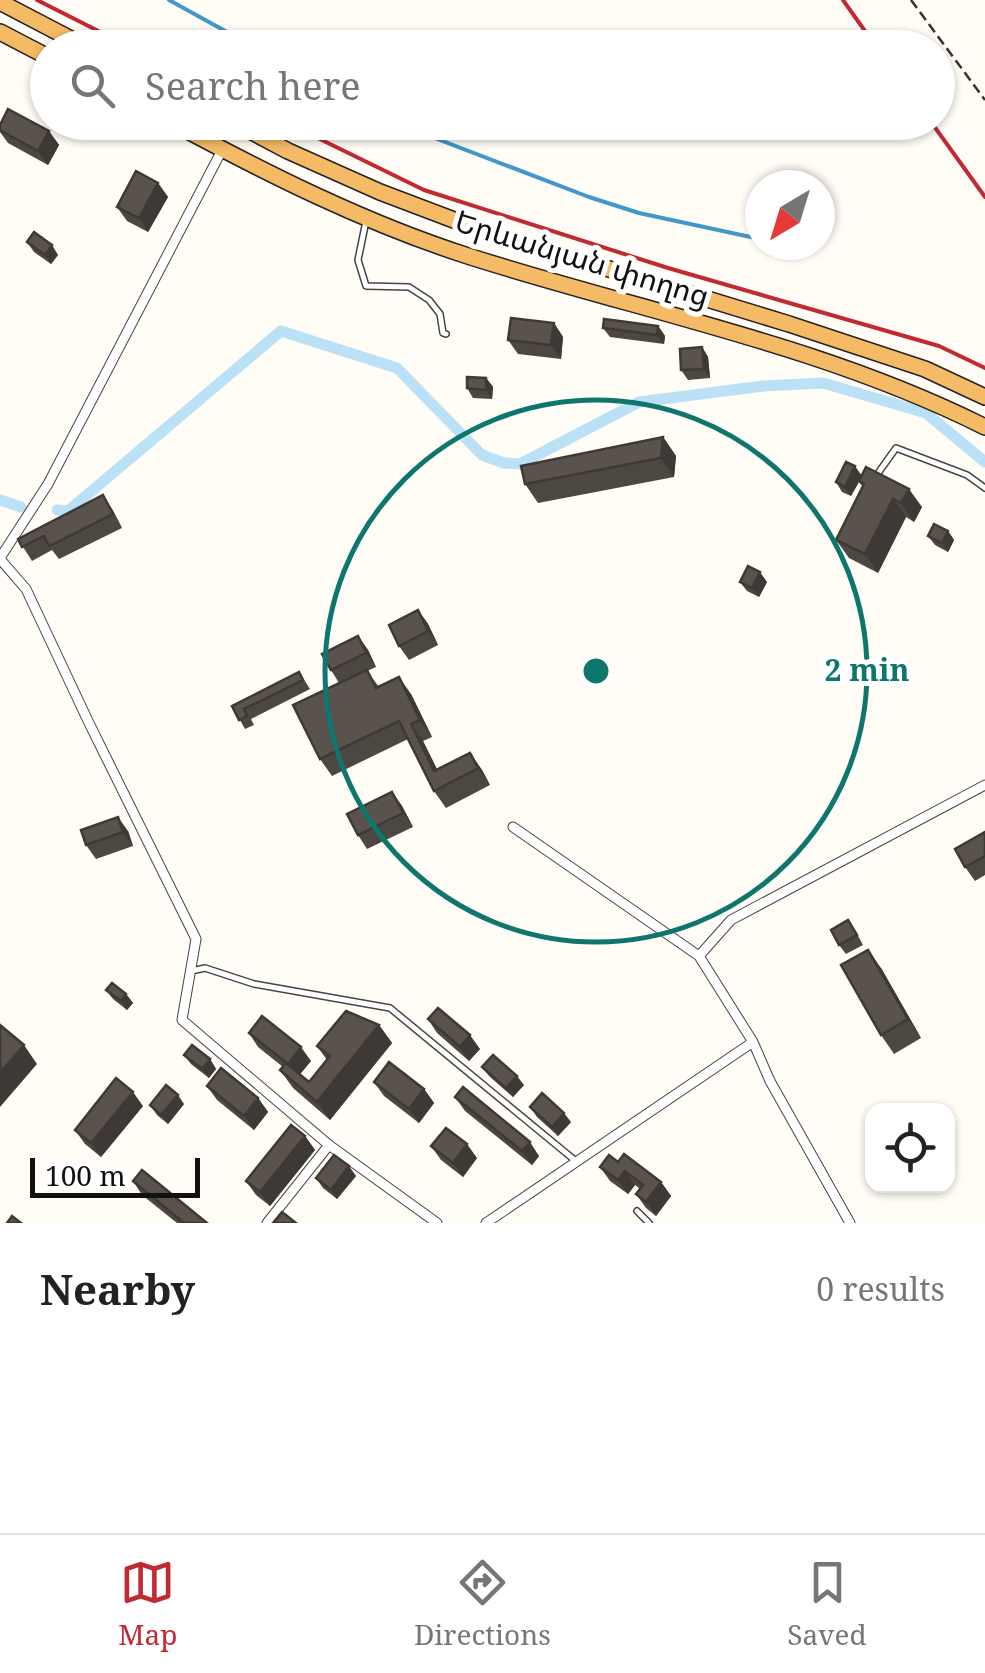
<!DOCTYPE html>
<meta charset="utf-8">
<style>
:root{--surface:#fff;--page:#f6f6f6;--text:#222;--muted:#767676;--line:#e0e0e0;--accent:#c12933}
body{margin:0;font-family:"Noto Serif","Noto Sans Armenian",serif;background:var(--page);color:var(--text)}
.controls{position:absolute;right:30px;bottom:30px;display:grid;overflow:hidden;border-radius:20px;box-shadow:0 2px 8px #0004}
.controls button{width:90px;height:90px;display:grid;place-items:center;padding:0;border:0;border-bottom:2px solid var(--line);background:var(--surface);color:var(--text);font:50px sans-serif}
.compass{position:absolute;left:745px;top:170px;width:90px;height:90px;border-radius:50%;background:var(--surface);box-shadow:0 2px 8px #0004;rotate:218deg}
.scale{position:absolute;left:30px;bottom:25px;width:170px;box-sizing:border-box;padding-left:10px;border:5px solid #111;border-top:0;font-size:28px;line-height:35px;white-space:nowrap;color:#111;-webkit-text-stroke:8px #fff;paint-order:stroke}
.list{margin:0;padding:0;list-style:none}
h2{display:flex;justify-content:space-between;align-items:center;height:130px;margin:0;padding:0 40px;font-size:42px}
h2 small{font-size:32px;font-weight:400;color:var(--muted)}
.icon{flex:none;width:55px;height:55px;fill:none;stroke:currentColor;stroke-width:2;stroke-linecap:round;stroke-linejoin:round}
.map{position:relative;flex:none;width:985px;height:1223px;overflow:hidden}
.search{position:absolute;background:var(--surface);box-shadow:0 2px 8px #0004;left:30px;right:30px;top:30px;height:110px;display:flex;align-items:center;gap:25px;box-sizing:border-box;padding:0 35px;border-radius:55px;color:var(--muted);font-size:38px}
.sheet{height:310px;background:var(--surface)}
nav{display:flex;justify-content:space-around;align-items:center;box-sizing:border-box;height:140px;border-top:2px solid var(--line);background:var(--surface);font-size:28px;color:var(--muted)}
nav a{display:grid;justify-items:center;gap:5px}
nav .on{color:var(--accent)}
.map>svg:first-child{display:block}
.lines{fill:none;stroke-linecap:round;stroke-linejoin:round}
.stream{stroke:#4297cc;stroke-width:4}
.canal{stroke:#bae1f6;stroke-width:11}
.service-casing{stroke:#444;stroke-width:8}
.minor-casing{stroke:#444;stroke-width:11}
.trunk-casing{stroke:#222;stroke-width:18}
.path{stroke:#333;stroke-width:2.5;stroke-dasharray:10 5;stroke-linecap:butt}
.service{stroke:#fff;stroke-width:5}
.minor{stroke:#fff;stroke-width:9}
.trunk{stroke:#f4ba66;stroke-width:15}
.rail{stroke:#c12933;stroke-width:4}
.wall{fill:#4d4742}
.shaded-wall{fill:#3f3936}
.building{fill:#5a524d;stroke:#3f3936;stroke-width:2.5}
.ring{fill:none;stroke:#0f766e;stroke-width:5}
.labels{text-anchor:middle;stroke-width:10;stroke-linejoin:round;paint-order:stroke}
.street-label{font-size:30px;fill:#111;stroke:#fff}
.centre{fill:#0f766e;stroke:#fff;stroke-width:5}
.ring-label{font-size:30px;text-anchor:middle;font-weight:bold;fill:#0f766e;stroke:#fff;stroke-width:10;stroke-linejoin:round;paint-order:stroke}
</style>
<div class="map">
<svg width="985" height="1223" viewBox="0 0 985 1223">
<rect width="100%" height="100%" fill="#fffdf5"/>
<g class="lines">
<!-- stream -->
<path class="stream" d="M 169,0 L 256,48
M 393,122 L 589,197 L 639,213 L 760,239
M 785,245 L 796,248"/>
<!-- canal -->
<path class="canal" d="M 0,500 L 21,507
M 57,510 L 68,511 L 281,331 L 397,368 L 482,455 L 504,463 L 520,464 L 639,402 L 763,386 L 823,383 L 926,413 L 985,462"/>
<defs>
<path id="service" d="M 366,221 L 358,260 L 366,286 L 409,287 L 429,300 L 440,314 L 443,333 L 446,334
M 876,476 L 896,448 L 967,475 L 985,488
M 191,971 L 205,968 L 254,984 L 390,1008 L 577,1162
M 637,1211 L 649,1223"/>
<path id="minor" d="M 0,558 L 48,484 L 222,150
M 0,559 L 26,589 L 89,723 L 196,939 L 182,1020 L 329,1145 L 437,1223
M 513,827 L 699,956 L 753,1042 L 770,1081 L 850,1223
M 699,956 L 731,920 L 985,785
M 267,1223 L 329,1145
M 486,1223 L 753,1042"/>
<path id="trunk" d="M 0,2 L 88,48
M 0,32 L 48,57
M 171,122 C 266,173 365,223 468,256 C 640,311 822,345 985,427
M 233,122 L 288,151 L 380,192 L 475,228 L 789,324 L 925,369 L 985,397"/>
</defs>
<!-- service casing -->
<use href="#service" class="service-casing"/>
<!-- minor casing -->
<use href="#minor" class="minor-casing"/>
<!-- trunk casing -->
<use href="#trunk" class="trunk-casing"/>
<!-- path -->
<path class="path" d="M 911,0 L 985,100"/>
<!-- service -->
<use href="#service" class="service"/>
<!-- minor -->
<use href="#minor" class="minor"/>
<!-- trunk -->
<use href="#trunk" class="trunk"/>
<!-- rail -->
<path class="rail" d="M 37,0 L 132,48
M 843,0 L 877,48
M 285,122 L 424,190 L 668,268 L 939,346 L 985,368
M 931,122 L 985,197"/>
</g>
<!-- wall -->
<path class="wall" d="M 0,125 L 49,131 L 59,145 L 48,165 L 8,143 L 0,132 Z
M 158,183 L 168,197 L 148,232 L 127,221 L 117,207 Z
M 27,242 L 58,255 L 51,264 L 34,252 Z
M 554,323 L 563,337 L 561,359 L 518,354 L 508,340 Z
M 658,326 L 665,336 L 664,344 L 610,337 L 603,328 Z
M 702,347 L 708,357 L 710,378 L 688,380 L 681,370 Z
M 486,378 L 493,387 L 492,399 L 473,398 L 467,388 Z
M 663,437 L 676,456 L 674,477 L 538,503 L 525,484 Z
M 862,476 L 922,507 L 914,522 L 906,517 L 878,573 L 849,558 L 836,540 L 863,487 L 859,482 L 851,496 L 842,492 L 836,482 Z
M 112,509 L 122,528 L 59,559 L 52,550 L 32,561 L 18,539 Z
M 948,531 L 954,540 L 948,552 L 935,545 L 928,536 Z
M 740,582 L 767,582 L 759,597 L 747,591 Z
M 418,610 L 428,624 L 438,645 L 409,660 L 399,646 Z
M 358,636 L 368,650 L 376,667 L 367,671 L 379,687 L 411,694 L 432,737 L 423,741 L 437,769 L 470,753 L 482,770 L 490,785 L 446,808 L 434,791 L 408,739 L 332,776 L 320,759 L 339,683 L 331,670 Z
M 299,672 L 310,689 L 251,719 L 254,725 L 245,729 L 232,706 Z
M 392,792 L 402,806 L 413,827 L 367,849 L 358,835 Z
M 128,831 L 133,846 L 96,859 L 86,845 Z
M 985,832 L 985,875 L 975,881 L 965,867 Z
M 855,930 L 863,945 L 846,954 L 839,945 Z
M 881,968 L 921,1038 L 894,1054 L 881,1035 Z
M 106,990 L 126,994 L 133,1003 L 127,1010 L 113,999 Z
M 428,1019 L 480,1049 L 469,1061 L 437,1033 Z
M 379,1025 L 392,1043 L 330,1120 L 293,1088 L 280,1070 L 283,1067 L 258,1047 L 249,1033 L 311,1061 L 300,1074 L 309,1082 L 327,1060 L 317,1046 Z
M 184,1055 L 210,1059 L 216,1069 L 209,1078 L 191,1064 Z
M 482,1067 L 524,1085 L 513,1097 L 489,1076 Z
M 374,1082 L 424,1089 L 434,1103 L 419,1123 L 384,1096 Z
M 207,1086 L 258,1098 L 268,1112 L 254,1130 L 217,1100 Z
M 455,1097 L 539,1156 L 532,1165 L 465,1111 Z
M 184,1104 L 168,1124 L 157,1115 L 150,1105 Z
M 143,1106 L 101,1157 L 85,1144 L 75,1130 Z
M 530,1107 L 571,1122 L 558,1136 L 537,1117 Z
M 305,1136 L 315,1150 L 270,1206 L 256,1195 L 246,1181 Z
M 431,1146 L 477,1158 L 463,1177 L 441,1160 Z
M 618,1162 L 661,1182 L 671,1196 L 656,1216 L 646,1208 L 636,1194 L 640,1189 L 635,1185 L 628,1194 L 610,1181 L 600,1167 Z
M 356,1176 L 337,1199 L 323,1188 L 316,1178 Z
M 133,1181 L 207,1223 L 177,1223 L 142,1195 Z"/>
<!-- shaded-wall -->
<path class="shaded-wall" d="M 49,131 L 59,145 L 48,165 L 38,151 Z
M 158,183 L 168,197 L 148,232 L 139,218 Z
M 52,245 L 58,255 L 51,264 L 45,255 Z
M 554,323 L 563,337 L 561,359 L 551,345 Z
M 658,326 L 665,336 L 664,344 L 657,335 Z
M 702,347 L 708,357 L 710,378 L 704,369 Z
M 486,378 L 493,387 L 492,399 L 486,390 Z
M 663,437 L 676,456 L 674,477 L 661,458 Z
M 855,466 L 862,476 L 851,496 L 845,487 Z
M 909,489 L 922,507 L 914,522 L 901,503 Z
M 103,495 L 112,509 L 122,528 L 113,514 Z
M 893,499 L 906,517 L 878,573 L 865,554 Z
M 948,531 L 954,540 L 948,552 L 942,543 Z
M 760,572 L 767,582 L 759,597 L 752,588 Z
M 418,610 L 428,624 L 438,645 L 428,631 Z
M 358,636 L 368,650 L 376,667 L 366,653 Z
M 399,677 L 411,694 L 432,737 L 420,720 Z
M 411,724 L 423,741 L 446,788 L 434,771 Z
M 470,753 L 482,770 L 490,785 L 478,768 Z
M 392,792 L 402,806 L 413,827 L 403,813 Z
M 118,817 L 128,831 L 133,846 L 123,832 Z
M 868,950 L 881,968 L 921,1038 L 908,1019 Z
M 126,994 L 133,1003 L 127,1010 L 121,1001 Z
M 379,1025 L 392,1043 L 330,1120 L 317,1102 Z
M 470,1035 L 480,1049 L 469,1061 L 460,1047 Z
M 24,1045 L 37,1064 L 0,1107 L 0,1073 Z
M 301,1047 L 311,1061 L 297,1078 L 288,1064 Z
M 210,1059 L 216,1069 L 209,1078 L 202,1069 Z
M 517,1076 L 524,1085 L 513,1097 L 506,1088 Z
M 424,1089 L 434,1103 L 419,1123 L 409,1109 Z
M 133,1092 L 143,1106 L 101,1157 L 91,1143 Z
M 178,1095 L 184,1104 L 168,1124 L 161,1115 Z
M 258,1098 L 268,1112 L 254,1130 L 244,1116 Z
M 564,1113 L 571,1122 L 558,1136 L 552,1127 Z
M 305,1136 L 315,1150 L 270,1206 L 260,1192 Z
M 530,1142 L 539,1156 L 532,1165 L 522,1151 Z
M 467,1144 L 477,1158 L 463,1177 L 453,1163 Z
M 349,1166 L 356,1176 L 337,1199 L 331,1190 Z
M 625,1171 L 635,1185 L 628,1194 L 618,1180 Z
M 661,1182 L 671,1196 L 656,1216 L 646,1202 Z"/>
<!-- building -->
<path class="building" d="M 8,109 L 49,131 L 38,151 L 0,130 L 0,125 Z
M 136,171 L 158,183 L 139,218 L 117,207 Z
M 34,232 L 52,245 L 45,255 L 27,242 Z
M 511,318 L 554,323 L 551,345 L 508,340 Z
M 604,319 L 658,326 L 657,335 L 603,328 Z
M 702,347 L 704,369 L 681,370 L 680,349 Z
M 467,377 L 486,378 L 486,390 L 467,388 Z
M 663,437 L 661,458 L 525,484 L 521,466 Z
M 846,462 L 855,466 L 845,487 L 836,482 Z
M 866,467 L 909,489 L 901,503 L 893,499 L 865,554 L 836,540 L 864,484 L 859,481 Z
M 103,495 L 113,514 L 49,546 L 44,536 L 22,547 L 18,539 Z
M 934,524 L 948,531 L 942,543 L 928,536 Z
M 748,566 L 760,572 L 752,588 L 740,582 Z
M 418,610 L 428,631 L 399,646 L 389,625 Z
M 358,636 L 366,653 L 331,670 L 322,654 Z
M 367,670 L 376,688 L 399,677 L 420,720 L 411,724 L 434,771 L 470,753 L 478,768 L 434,791 L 399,721 L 320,759 L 293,705 Z
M 299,672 L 303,680 L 244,709 L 247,716 L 239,720 L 232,706 Z
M 392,792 L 403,813 L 358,835 L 347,814 Z
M 118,817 L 123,832 L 86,845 L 81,830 Z
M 985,832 L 985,856 L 965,867 L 955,849 Z
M 848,920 L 857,935 L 839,945 L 831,930 Z
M 868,950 L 908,1019 L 881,1035 L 841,965 Z
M 112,983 L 126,994 L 121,1001 L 106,990 Z
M 438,1008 L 470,1035 L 460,1047 L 428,1019 Z
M 346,1011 L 379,1025 L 317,1102 L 280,1070 L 286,1063 L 309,1082 L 330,1056 L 317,1046 Z
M 262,1016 L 301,1047 L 288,1064 L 249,1033 Z
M 0,1025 L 24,1045 L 0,1073 Z
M 192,1045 L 210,1059 L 202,1069 L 184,1055 Z
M 493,1055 L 517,1076 L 506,1088 L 482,1067 Z
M 389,1062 L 424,1089 L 409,1109 L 374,1082 Z
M 221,1068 L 258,1098 L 244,1116 L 207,1086 Z
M 116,1078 L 133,1092 L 91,1143 L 75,1130 Z
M 166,1085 L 178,1095 L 161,1115 L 150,1105 Z
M 463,1087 L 530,1142 L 522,1151 L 455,1097 Z
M 542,1093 L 564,1113 L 552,1127 L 530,1107 Z
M 291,1125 L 305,1136 L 260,1192 L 246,1181 Z
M 446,1128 L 467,1144 L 453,1163 L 431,1146 Z
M 624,1154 L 661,1182 L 646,1202 L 636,1194 L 643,1185 L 625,1171 L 618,1180 L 600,1167 L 609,1155 L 618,1162 Z
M 334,1155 L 349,1166 L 331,1190 L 316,1178 Z
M 142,1170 L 207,1223 L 184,1223 L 133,1181 Z
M 282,1212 L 296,1223 L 273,1223 Z
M 12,1216 L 21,1223 L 7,1223 Z"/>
<!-- distance rings -->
<circle class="ring" cx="596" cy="671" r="271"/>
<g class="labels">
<!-- street labels -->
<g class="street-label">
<text transform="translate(582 259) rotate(17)" y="10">Երևանյան փողոց</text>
</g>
</g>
<circle cx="596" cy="671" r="15" class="centre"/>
<g class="ring-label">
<text x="867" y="681">2 min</text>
</g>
</svg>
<div class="controls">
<button><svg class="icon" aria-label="locate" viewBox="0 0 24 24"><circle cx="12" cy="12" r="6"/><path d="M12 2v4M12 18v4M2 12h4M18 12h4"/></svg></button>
</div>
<svg class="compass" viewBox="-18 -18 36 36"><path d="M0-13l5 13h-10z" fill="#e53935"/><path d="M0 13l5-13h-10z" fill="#767676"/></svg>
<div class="scale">100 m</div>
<div class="search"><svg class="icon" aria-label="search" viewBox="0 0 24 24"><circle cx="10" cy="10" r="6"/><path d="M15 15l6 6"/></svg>Search here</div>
</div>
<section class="sheet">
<h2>Nearby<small>0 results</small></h2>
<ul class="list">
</ul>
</section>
<nav>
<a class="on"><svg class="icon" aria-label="map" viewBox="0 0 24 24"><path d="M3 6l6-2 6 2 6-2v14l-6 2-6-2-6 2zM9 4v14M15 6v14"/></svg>Map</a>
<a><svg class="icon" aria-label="directions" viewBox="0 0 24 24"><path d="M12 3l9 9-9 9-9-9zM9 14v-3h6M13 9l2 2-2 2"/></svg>Directions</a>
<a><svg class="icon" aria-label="saved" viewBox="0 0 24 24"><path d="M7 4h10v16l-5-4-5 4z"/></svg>Saved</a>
</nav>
